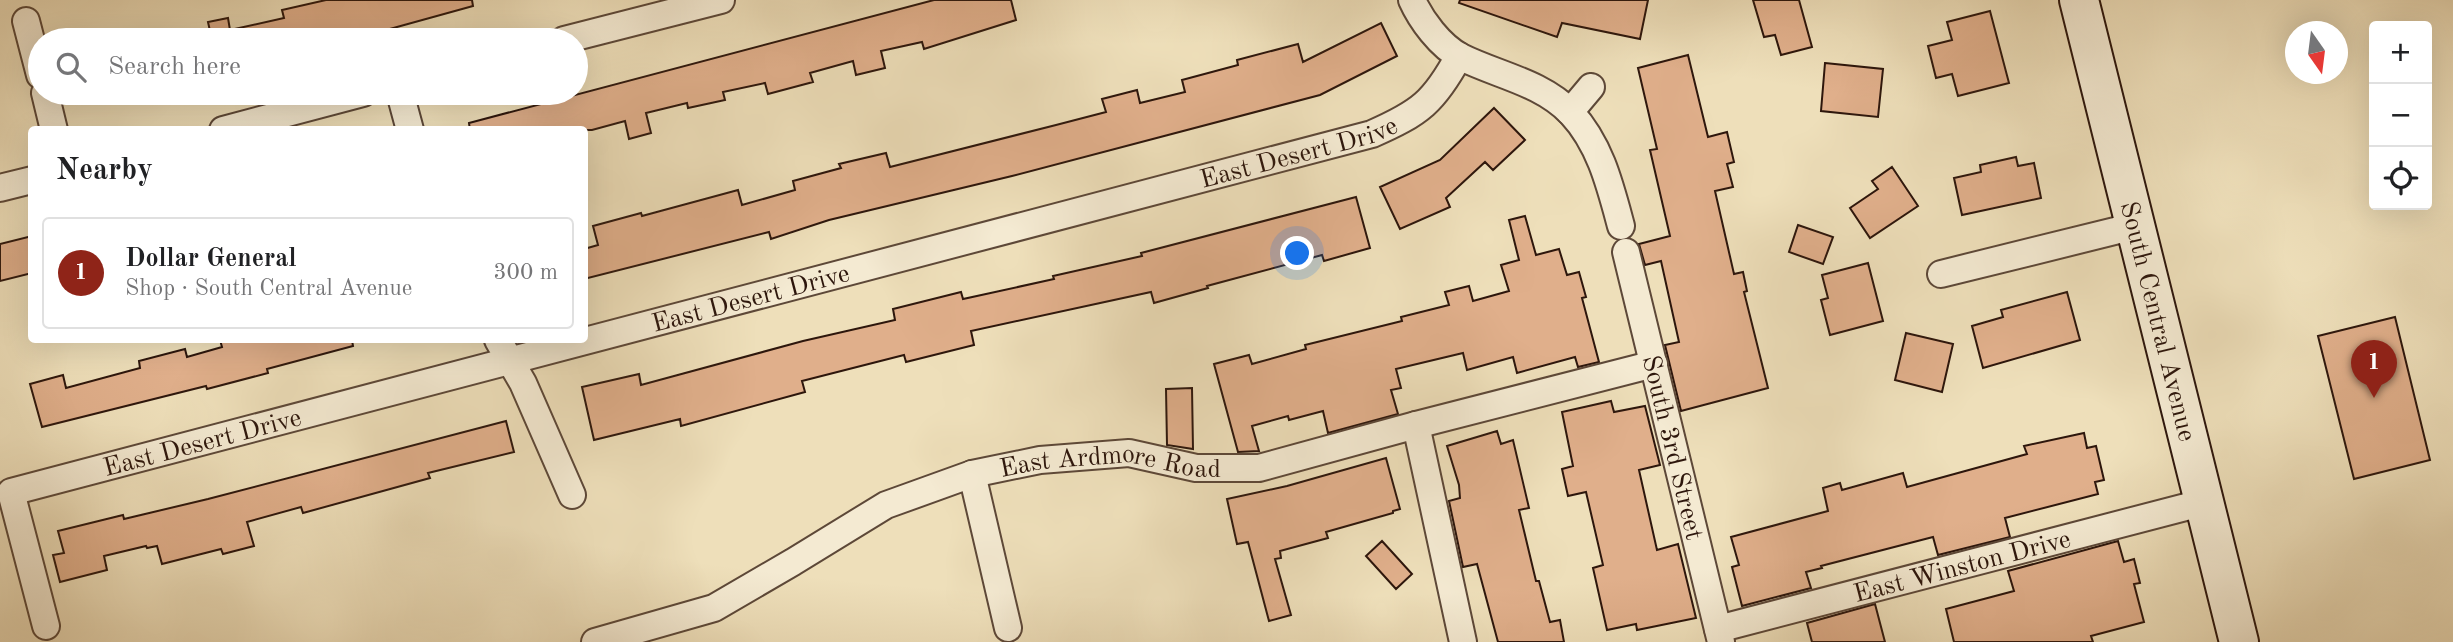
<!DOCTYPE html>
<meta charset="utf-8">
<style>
:root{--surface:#fff;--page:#f2f2f2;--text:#202124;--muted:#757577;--line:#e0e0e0;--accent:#8f2418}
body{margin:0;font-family:"Old Standard TT",serif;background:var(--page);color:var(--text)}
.controls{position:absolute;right:21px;top:21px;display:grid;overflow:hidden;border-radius:7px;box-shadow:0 7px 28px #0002}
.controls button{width:63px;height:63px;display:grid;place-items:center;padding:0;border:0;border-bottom:2px solid var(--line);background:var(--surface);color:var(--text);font:35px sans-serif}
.compass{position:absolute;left:2285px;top:21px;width:63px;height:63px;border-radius:50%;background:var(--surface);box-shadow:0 7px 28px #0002;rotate:166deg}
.you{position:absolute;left:1298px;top:254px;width:24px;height:24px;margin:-18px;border:5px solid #fff;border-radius:50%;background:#1a73e8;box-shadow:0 0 0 10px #1a73e833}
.badge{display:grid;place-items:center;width:46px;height:46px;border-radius:50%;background:var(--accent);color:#fff;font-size:23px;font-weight:700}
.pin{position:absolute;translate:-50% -58px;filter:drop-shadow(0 2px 4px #0008)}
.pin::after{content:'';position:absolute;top:37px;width:24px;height:21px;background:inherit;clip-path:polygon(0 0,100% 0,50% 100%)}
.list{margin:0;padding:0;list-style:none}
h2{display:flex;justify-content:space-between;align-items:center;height:91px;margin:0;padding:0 28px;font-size:30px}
h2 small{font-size:23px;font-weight:400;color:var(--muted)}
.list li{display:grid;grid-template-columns:46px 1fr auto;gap:21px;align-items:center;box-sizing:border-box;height:112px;margin:0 14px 14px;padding:0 14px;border:2px solid var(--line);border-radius:7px}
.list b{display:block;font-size:26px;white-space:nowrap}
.list p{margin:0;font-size:23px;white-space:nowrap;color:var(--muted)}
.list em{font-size:23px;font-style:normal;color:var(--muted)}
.icon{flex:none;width:38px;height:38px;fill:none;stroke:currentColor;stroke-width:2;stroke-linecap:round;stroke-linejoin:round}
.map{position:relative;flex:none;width:2453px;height:642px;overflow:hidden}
.search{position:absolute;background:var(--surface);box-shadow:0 7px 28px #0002;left:28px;top:28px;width:560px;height:77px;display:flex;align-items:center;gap:18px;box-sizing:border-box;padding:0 24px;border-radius:38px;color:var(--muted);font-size:26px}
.panel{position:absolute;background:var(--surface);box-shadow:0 7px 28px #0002;left:28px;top:126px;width:560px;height:217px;border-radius:7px}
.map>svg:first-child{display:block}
.building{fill:#e0af8b;stroke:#2d160c;stroke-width:2}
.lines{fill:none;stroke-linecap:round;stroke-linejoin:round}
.street-casing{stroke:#5d4838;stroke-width:30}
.secondary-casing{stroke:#2d160c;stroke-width:42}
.street{stroke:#f4ead2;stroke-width:26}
.secondary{stroke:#f4ead2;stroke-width:38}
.labels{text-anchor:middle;stroke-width:5;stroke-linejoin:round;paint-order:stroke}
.street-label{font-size:26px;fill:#2d160c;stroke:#f4ead2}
</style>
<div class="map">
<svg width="2453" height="642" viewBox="0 0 2453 642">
<rect width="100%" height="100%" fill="#eedfba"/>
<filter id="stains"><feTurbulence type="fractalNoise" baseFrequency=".00286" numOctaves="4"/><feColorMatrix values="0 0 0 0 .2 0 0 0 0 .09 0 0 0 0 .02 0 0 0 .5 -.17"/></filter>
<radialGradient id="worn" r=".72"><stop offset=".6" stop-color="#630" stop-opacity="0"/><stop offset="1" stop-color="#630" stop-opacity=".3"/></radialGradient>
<!-- building -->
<path class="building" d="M 326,0 L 472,0 L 473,6 L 350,40 L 212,40 L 208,22 L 228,18 L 230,30 L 284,18 L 282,10 Z
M 934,0 L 1011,0 L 1016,20 L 924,49 L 922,42 L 881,51 L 885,68 L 856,75 L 853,61 L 810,73 L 813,82 L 768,94 L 765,83 L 723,92 L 725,100 L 688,108 L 687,103 L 646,113 L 651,133 L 629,139 L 625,121 L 592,130 L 470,130 L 469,123 Z
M 1460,0 L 1648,0 L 1640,39 L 1562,23 L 1557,37 L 1459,3 Z
M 1753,0 L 1799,0 L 1812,47 L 1781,55 L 1775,35 L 1764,37 Z
M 1990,11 L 2009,83 L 1958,96 L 1952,74 L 1936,78 L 1928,46 L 1952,40 L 1947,22 Z
M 1381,23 L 1397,56 L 1320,95 L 1012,176 L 829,220 L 771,239 L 769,232 L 584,279 L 584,249 L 598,245 L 593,226 L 641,213 L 642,216 L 738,190 L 742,205 L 795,190 L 793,181 L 841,168 L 839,164 L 886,153 L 890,167 L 1056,125 L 1106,112 L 1102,99 L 1137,90 L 1140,103 L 1185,92 L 1182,80 L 1238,65 L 1237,60 L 1298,44 L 1303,62 Z
M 1688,55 L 1708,137 L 1727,132 L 1734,162 L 1727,164 L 1733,187 L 1715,191 L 1734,274 L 1743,272 L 1747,291 L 1744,292 L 1768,388 L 1681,411 L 1665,345 L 1679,342 L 1661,261 L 1645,265 L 1639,244 L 1670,236 L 1650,150 L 1657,149 L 1638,68 Z
M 1825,63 L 1883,69 L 1878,117 L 1821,111 Z
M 1494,108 L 1525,140 L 1493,170 L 1485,162 L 1446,198 L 1450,207 L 1400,229 L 1380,187 L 1440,160 Z
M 2016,157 L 2018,166 L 2034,163 L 2041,198 L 1962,215 L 1954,178 L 1981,172 L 1980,165 Z
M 1892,167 L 1918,206 L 1870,238 L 1850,208 L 1878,189 L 1872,181 Z
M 1356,197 L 1370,248 L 1324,261 L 1322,255 L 1207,286 L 1208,288 L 1154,303 L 1151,292 L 971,331 L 974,345 L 906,362 L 904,355 L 802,381 L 805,392 L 681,426 L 680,419 L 594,440 L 582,387 L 639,374 L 641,385 L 803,341 L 895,320 L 893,309 L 961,292 L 963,299 L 1054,279 L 1053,276 L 1142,256 L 1141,253 Z
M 1525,216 L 1536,255 L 1559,249 L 1567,275 L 1579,272 L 1586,297 L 1582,298 L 1599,362 L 1578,367 L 1575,357 L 1517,373 L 1513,357 L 1467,370 L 1463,353 L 1396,369 L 1401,388 L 1391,390 L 1398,414 L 1328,433 L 1323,411 L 1289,420 L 1288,416 L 1252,426 L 1259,451 L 1238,452 L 1214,364 L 1249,355 L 1252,364 L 1306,349 L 1305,345 L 1402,321 L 1401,317 L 1449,305 L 1445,292 L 1469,286 L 1473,301 L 1509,291 L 1501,265 L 1519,260 L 1509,220 Z
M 1798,225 L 1833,237 L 1823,264 L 1789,252 Z
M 32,236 L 32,273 L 0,281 L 0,244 Z
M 1868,263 L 1883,321 L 1830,335 L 1821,300 L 1828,298 L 1822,275 Z
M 2067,292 L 2080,340 L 1983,368 L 1972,326 L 2003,317 L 2001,310 Z
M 2395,317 L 2430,460 L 2354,479 L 2318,336 Z
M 1906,333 L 1953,344 L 1942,392 L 1895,380 Z
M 220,340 L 352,340 L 353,346 L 267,369 L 268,373 L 207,389 L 206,386 L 42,427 L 30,384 L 63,375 L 66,388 L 140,368 L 139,361 L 185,349 L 187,357 L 222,347 Z
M 1192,388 L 1193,449 L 1167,445 L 1166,389 Z
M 1611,401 L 1614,412 L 1645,406 L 1660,465 L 1639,470 L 1657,550 L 1678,544 L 1696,618 L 1637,630 L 1636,624 L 1607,630 L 1593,568 L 1603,565 L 1586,492 L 1568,496 L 1562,469 L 1573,466 L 1562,412 Z
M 506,421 L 514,452 L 428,473 L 430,478 L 303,513 L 301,507 L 247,522 L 254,546 L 223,554 L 221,549 L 162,564 L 157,546 L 147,548 L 146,546 L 104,556 L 107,570 L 60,582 L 53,555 L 64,553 L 58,531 L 123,515 L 124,519 L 208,499 Z
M 1497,431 L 1501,444 L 1513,440 L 1529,508 L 1519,510 L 1536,581 L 1539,581 L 1550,622 L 1560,620 L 1564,642 L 1498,642 L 1477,564 L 1463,567 L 1449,501 L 1460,498 L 1459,485 L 1447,446 Z
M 2084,433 L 2087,448 L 2096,446 L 2104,480 L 2095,482 L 2098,494 L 2005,518 L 2010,537 L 1938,555 L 1933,537 L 1821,566 L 1822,568 L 1806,572 L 1811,588 L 1742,606 L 1732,567 L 1739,565 L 1731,537 L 1828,511 L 1823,488 L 1840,483 L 1842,490 L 1903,473 L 1907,487 L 2027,454 L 2024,446 Z
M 1386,458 L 1400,509 L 1393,511 L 1393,513 L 1326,532 L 1328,538 L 1280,551 L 1281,558 L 1275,559 L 1291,615 L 1269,621 L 1248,542 L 1237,544 L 1227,499 L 1287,486 Z
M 1382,541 L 1412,574 L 1396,589 L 1366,556 Z
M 2118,541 L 2124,562 L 2134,559 L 2140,583 L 2134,584 L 2144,622 L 2091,636 L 2093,642 L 1954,642 L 1946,609 L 2014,591 L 2008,571 Z
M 1875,604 L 1885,642 L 1812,642 L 1807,623 Z"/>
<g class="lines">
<defs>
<g id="street">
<path d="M 1412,0 C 1421,20 1440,46 1461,57 C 1497,75 1541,82 1571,113 C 1600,144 1610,185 1621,226"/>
<path d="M 26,21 L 40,75"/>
<path d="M 564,40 L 721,0"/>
<path d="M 45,93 L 54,130"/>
<path d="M 400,93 L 410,130"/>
<path d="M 1570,112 L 1591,87"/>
<path d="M 223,130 L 363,93"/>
<path d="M 0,188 L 32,180"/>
<path id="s1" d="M 1626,252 L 1721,642"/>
<path d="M 1941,274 L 2135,226"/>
<path d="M 498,340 L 523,383 L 572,495"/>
<path d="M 1416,425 L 1463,642"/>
<path d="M 972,474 L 1008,628"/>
<path id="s2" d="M 46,626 L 11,492 L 1372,134 C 1420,113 1434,102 1459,56"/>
<path id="s3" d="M 1718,629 L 2205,502"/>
<path id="s4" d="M 595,642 L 714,608 L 793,562 L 886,505 L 972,474 L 1040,460 L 1129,453 L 1196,468 L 1259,468 L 1416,425 L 1654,364"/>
</g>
<g id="secondary">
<path id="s5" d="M 2079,0 L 2239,642"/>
</g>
</defs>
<!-- street casing -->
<use href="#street" class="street-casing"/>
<!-- secondary casing -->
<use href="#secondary" class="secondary-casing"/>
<!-- street -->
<use href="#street" class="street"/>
<!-- secondary -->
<use href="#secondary" class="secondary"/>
</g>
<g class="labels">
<!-- street labels -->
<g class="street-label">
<text dy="9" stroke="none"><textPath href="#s2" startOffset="1470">East Desert Drive</textPath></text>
<text dy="9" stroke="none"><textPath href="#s2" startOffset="903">East Desert Drive</textPath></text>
<text dy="9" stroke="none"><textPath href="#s5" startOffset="331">South Central Avenue</textPath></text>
<text dy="9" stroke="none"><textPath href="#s2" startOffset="336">East Desert Drive</textPath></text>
<text dy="9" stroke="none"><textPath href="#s1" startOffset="201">South 3rd Street</textPath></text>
<text dy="9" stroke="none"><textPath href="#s4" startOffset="556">East Ardmore Road</textPath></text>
<text dy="9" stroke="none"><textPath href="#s3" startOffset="252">East Winston Drive</textPath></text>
</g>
</g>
<rect width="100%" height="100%" filter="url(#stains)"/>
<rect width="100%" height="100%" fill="url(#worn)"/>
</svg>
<div class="controls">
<button>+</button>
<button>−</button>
<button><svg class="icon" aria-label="locate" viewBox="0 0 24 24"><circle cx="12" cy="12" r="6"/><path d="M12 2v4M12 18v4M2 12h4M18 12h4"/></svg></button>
</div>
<svg class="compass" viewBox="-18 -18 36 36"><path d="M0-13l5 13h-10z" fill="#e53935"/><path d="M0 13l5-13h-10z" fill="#757577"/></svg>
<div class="you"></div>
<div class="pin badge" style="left:2374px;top:398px">1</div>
<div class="search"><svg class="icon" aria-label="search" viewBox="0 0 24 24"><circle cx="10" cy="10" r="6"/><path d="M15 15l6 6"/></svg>Search here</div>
<section class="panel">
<h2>Nearby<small></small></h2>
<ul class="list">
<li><span class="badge">1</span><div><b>Dollar General</b><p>Shop · South Central Avenue</p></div><em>300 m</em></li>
</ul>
</section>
</div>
